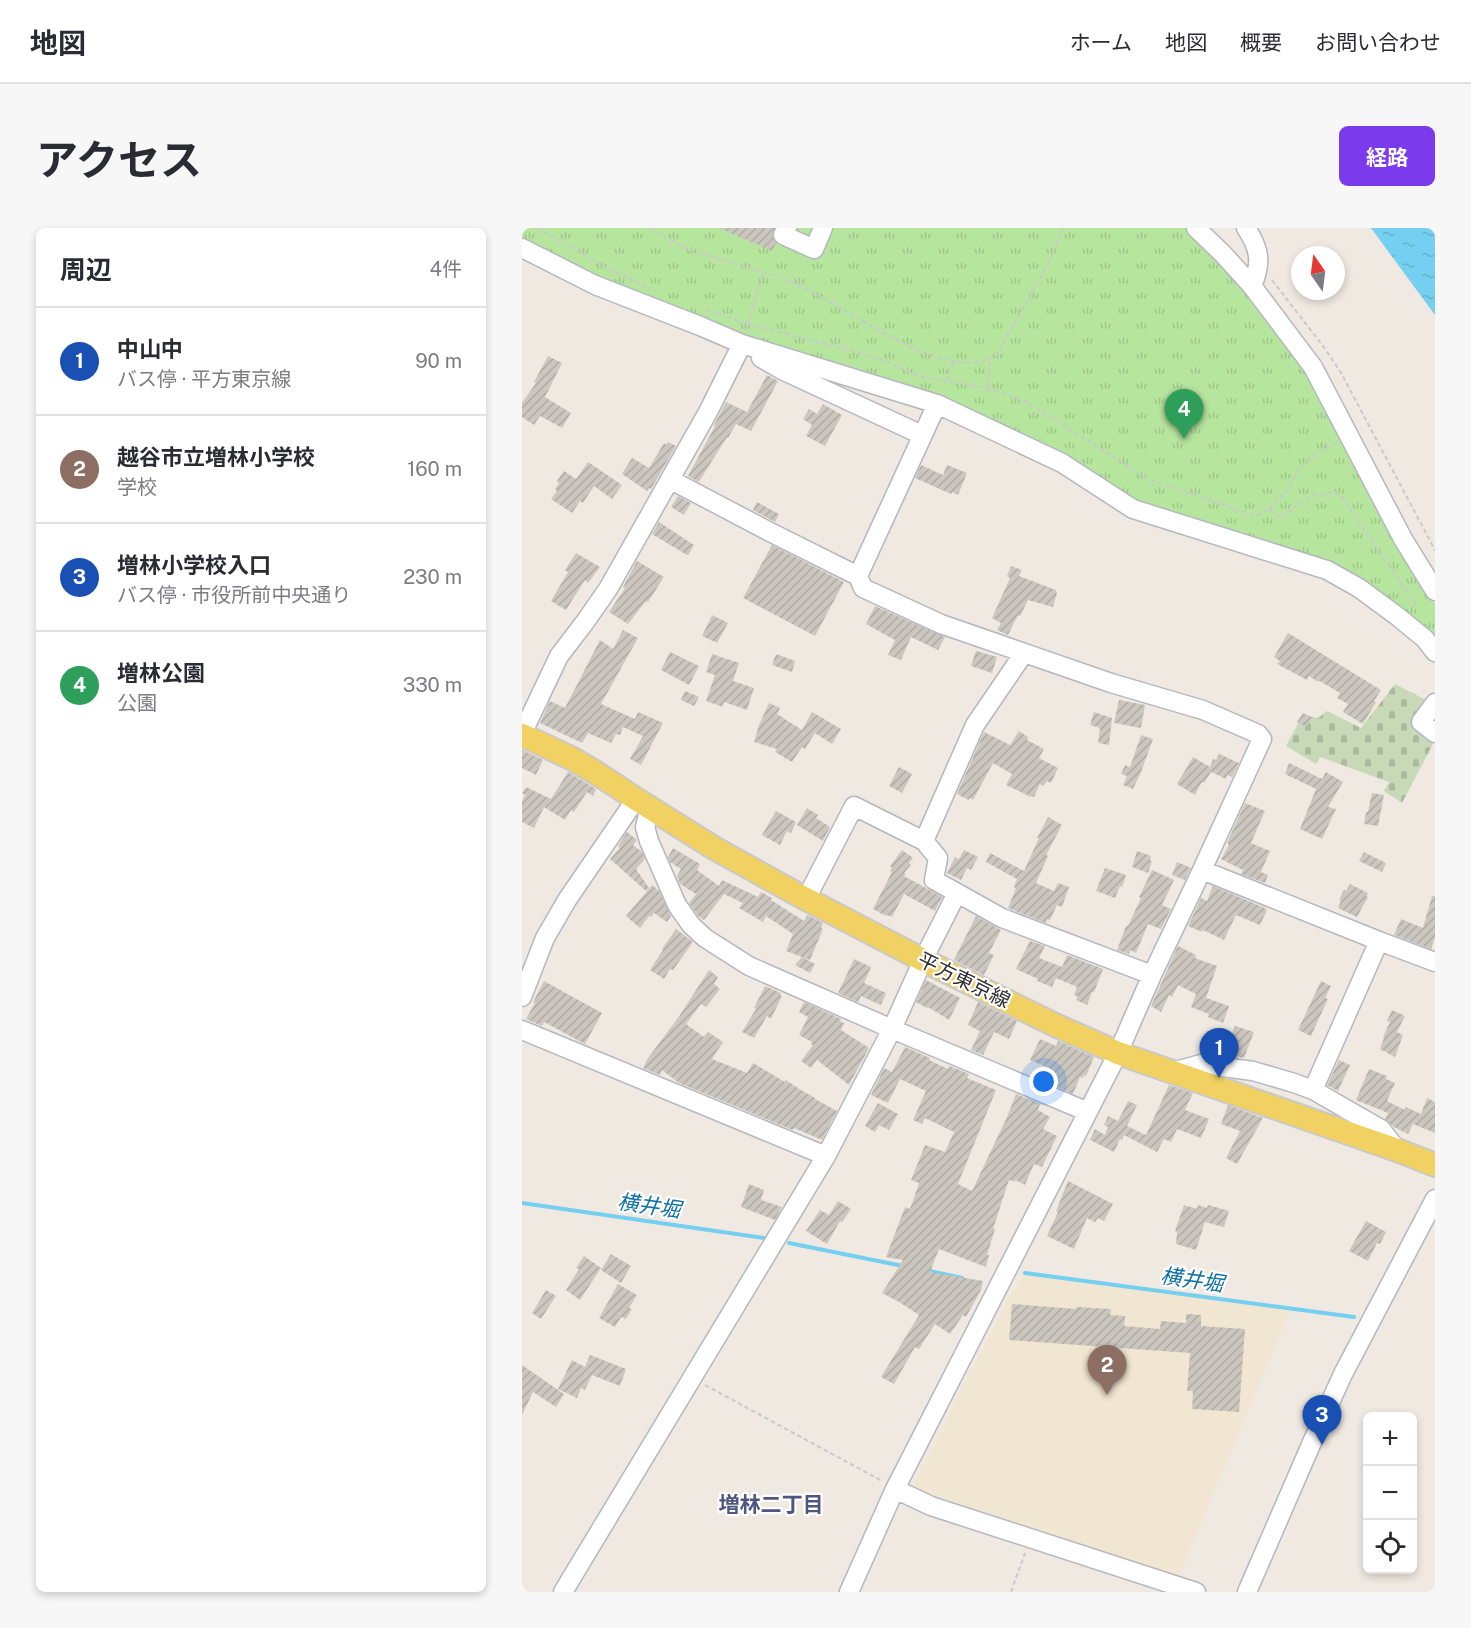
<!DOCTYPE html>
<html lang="ja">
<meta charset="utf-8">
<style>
:root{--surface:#fff;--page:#f7f7f7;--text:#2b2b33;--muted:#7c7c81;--line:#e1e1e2;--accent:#7c3aed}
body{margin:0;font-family:"Public Sans","Noto Sans JP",sans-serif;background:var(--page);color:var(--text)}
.controls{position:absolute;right:18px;bottom:18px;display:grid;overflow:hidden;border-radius:9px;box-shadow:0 3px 9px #0003}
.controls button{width:54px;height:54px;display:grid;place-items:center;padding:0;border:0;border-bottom:2px solid var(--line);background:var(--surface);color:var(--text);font:30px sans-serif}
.compass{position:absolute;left:769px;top:18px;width:54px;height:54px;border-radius:50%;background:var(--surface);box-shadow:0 3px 9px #0003;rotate:346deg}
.you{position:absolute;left:522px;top:854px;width:21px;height:21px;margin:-15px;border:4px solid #fff;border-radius:50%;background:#1a73e8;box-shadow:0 0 0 9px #1a73e833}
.badge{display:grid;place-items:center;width:39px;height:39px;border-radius:50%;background:var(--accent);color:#fff;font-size:20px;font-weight:700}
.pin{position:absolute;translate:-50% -50px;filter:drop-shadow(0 2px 3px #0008)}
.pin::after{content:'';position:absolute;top:32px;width:21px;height:18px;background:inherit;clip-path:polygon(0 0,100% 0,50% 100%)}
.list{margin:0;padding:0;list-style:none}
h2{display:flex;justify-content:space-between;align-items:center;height:78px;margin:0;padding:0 24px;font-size:26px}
h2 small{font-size:20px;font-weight:400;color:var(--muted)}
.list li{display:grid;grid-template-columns:39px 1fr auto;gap:18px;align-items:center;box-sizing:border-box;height:108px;padding:0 24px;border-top:2px solid var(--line)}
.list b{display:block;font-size:22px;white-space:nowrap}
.list p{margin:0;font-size:20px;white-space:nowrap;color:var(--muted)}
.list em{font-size:20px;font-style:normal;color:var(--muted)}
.icon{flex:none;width:33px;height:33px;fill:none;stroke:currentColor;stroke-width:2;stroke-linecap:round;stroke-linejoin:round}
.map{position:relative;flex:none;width:913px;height:1364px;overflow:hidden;border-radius:9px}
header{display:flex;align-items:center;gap:36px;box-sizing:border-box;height:84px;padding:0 30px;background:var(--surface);border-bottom:2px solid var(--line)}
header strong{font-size:28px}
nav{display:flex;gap:33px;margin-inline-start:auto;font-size:21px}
.intro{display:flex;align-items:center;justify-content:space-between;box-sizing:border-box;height:144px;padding:0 36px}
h1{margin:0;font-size:42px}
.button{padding:15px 27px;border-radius:9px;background:var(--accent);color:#fff;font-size:21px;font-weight:700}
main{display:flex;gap:36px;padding:0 36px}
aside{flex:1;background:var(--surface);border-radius:9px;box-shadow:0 3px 9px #0003}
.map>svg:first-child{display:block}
.education{fill:#f0e6d1}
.cemetery{fill:url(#cemetery-stones)}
.park{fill:url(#park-tufts)}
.water{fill:url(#water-ripples)}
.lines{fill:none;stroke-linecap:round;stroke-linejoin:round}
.stream{stroke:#75cff0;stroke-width:4}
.building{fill:url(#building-hatch)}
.minor-casing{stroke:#b4b7c1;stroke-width:21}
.major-casing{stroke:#c9c9c9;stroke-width:26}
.path{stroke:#c9c9c9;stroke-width:2;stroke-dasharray:4.5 3;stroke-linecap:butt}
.minor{stroke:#fff;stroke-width:18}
.major{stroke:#f2d163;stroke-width:22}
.labels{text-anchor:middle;stroke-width:4.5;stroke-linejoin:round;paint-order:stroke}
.street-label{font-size:20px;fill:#2e2e2e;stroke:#fff}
.water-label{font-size:21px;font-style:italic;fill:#0d6fa3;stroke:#fff}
.neighbourhood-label{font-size:21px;font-weight:bold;fill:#4d5680;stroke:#fff}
</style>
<header>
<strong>地図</strong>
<nav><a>ホーム</a><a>地図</a><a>概要</a><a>お問い合わせ</a></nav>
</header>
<div class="intro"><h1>アクセス</h1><a class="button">経路</a></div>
<main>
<aside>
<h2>周辺<small>4件</small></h2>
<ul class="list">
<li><span class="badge" style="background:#1a4fb4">1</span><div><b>中山中</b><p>バス停 · 平方東京線</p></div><em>90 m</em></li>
<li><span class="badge" style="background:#8d6e63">2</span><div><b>越谷市立増林小学校</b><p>学校</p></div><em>160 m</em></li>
<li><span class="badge" style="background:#1a4fb4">3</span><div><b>増林小学校入口</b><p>バス停 · 市役所前中央通り</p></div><em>230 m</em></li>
<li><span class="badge" style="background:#2e9e5b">4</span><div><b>増林公園</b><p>公園</p></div><em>330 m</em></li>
</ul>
</aside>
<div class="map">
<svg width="913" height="1364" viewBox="0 0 913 1364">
<defs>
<pattern id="cemetery-stones" width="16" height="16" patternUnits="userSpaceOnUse" patternTransform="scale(1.5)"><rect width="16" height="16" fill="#c8d9b8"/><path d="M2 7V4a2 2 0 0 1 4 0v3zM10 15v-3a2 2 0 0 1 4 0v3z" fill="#acbb9e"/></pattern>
<pattern id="park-tufts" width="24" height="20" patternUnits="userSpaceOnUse" patternTransform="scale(1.5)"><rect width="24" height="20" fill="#b6e59e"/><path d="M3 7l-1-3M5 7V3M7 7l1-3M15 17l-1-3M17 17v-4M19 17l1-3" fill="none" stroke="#9dc588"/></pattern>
<pattern id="water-ripples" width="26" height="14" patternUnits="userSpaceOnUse" patternTransform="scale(1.5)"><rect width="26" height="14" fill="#75cff0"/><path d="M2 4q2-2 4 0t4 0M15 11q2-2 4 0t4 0" fill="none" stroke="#66b2ce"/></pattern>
<pattern id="building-hatch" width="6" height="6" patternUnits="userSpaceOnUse" patternTransform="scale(1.5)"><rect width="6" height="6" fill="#cbc7bf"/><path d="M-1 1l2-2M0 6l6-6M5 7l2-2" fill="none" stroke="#afaba4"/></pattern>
</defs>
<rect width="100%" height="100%" fill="#efe9e1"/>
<!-- education -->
<path class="education" d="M 504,1047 L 769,1081 L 656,1350 L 395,1261 L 392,1254 L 490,1064 Z"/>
<!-- cemetery -->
<path class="cemetery" d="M 873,456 L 906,473 L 892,497 L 911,516 L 880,575 L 862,563 L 867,554 L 798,529 L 794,536 L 764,518 L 781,486 L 796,490 L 805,483 L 839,500 Z"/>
<!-- park -->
<path class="park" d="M 0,0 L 663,0 L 720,59 L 776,131 L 792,156 L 878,324 L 913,376 L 913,412 L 846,357 L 614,274 L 547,230 L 227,112 L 108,64 L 0,13 Z"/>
<!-- water -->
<path class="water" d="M 849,0 L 913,0 L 913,87 Z"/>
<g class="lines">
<!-- stream -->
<path class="stream" d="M 0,975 L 249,1011
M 267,1015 L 381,1038
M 403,1042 L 440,1050
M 503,1045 L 832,1089"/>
</g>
<!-- building -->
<path class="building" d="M 197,0 L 252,0 L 250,8 L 254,15 L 250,23 Z
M 26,128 L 40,135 L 23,169 L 49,185 L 40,200 L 18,188 L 12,197 L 0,189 L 0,175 L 14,155 L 12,154 Z
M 245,147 L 256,153 L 229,203 L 214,196 L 206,210 L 205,209 L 178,252 L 176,254 L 166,248 L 193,198 L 192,197 L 204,174 L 225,184 Z
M 301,176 L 320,187 L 303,218 L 284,208 L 290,197 L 281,191 L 287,181 L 295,186 Z
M 146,214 L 154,218 L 129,261 L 127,260 L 125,263 L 100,246 L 110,230 L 127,240 L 142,215 L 144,217 Z
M 66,234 L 100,257 L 90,271 L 72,258 L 61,275 L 58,273 L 50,285 L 29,271 L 35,263 L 33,261 L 37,255 L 35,253 L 42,243 L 54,251 Z
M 399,237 L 421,247 L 425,237 L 445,245 L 436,267 L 430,264 L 429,266 L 393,250 Z
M 156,268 L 169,275 L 162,287 L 149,279 Z
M 235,274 L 257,286 L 253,294 L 231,282 Z
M 137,294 L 172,317 L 167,326 L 165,327 L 130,306 Z
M 250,317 L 322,354 L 293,408 L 221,370 Z
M 54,325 L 78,339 L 66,355 L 63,352 L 44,382 L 29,373 L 46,344 L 43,342 Z
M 115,333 L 142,349 L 126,374 L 124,373 L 106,396 L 87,384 L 103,360 L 101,359 Z
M 489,338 L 500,342 L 497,348 L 534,362 L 534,364 L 535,365 L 531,379 L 506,372 L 498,388 L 496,387 L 486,407 L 475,402 L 479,395 L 470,390 L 488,350 L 485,348 Z
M 353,378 L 423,409 L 416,422 L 389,409 L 379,432 L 366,427 L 373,412 L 344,396 Z
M 190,387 L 206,395 L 195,415 L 180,408 Z
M 101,402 L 116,410 L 79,476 L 113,491 L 116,484 L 141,495 L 119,537 L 108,531 L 121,508 L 101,499 L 98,507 L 94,506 L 89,515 L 66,505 L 60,515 L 18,495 L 28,473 L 43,480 L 78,412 L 91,421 Z
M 766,405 L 859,462 L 852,473 L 854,474 L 841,496 L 821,484 L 826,476 L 815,470 L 818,465 L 796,452 L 796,454 L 787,448 L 785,452 L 755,436 L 758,433 L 752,429 Z
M 454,423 L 475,429 L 470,445 L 449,438 Z
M 148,424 L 177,438 L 167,457 L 139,442 Z
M 190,426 L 217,435 L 211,453 L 232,460 L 225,482 L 202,474 L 201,479 L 184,473 L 193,447 L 184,444 Z
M 254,426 L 273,433 L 270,444 L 250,437 Z
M 163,463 L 177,469 L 172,478 L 159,472 Z
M 597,472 L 623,477 L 619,500 L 592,495 Z
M 247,475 L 258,480 L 255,486 L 280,502 L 290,484 L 319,501 L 310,516 L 293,505 L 283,521 L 280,519 L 270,534 L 253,524 L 255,521 L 232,514 L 237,497 Z
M 572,484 L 590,490 L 587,517 L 576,515 L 578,500 L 568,497 Z
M 781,485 L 790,490 L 784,499 L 775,494 Z
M 497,503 L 506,509 L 505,512 L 522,521 L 517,530 L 536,540 L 529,555 L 525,553 L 521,558 L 518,556 L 512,569 L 509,568 L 509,569 L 484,557 L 490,546 L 471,535 L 451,572 L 448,570 L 447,572 L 435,566 L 462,504 L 488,517 Z
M 619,507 L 631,511 L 619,544 L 611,561 L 601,557 L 605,548 L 599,546 L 603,537 L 608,539 Z
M 0,522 L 21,532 L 14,547 L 0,540 Z
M 697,526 L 717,535 L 710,549 L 705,547 L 704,551 L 689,544 L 682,555 L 680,554 L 673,567 L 655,556 L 671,529 L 688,539 L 691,531 L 694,532 Z
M 767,535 L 800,551 L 804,544 L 821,554 L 806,579 L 814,581 L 800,611 L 778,601 L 794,561 L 763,546 Z
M 377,539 L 390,546 L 380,565 L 367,558 Z
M 46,544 L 74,561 L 71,568 L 65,564 L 52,584 L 49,582 L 43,592 L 22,579 L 12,600 L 0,594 L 0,573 L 3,567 L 0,565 L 4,559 L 29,571 Z
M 850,565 L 862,567 L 856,598 L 842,596 L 844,584 L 846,584 Z
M 723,575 L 743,583 L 729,615 L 748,623 L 739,644 L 746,647 L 743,655 L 719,646 L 721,642 L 699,631 L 707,617 L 705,615 Z
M 285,580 L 296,587 L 294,590 L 308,599 L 301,613 L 275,597 Z
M 254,583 L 274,594 L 269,605 L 265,603 L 258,617 L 240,607 Z
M 526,589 L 540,597 L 524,627 L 526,628 L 514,655 L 532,663 L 536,655 L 547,659 L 540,679 L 535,677 L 528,692 L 525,691 L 524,695 L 486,680 L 494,660 L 492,659 L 495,651 L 464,634 L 468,625 L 502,643 L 517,610 L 515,610 Z
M 105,604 L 115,612 L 111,617 L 120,624 L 123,631 L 114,641 L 127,660 L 124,663 L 88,631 L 98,620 L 96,618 Z
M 151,620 L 178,636 L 175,642 L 197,658 L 200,652 L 236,669 L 239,664 L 250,670 L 249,672 L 282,693 L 285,687 L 301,695 L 299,700 L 301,701 L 288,732 L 280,729 L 293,736 L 288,745 L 273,737 L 280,729 L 264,723 L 271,706 L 244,688 L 241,694 L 217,680 L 221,675 L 202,666 L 182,692 L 176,688 L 167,675 L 174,666 L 158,656 L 155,648 L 159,641 L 148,634 L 146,629 Z
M 380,622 L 391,630 L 387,635 L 389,637 L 382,645 L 384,646 L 382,648 L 420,669 L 413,683 L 382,666 L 370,689 L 365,687 L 364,688 L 351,681 L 370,644 L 368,643 L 370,640 L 368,638 Z
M 442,622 L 456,629 L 449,642 L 445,640 L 439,652 L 425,645 L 433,629 L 437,631 Z
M 615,623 L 629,628 L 628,632 L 630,633 L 626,645 L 610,639 Z
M 842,624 L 864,635 L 860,644 L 837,633 Z
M 655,634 L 669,640 L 663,652 L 650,647 Z
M 583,640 L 604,647 L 600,659 L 598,658 L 593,670 L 574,663 Z
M 630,642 L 652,652 L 640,677 L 649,681 L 639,701 L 626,696 L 614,725 L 608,722 L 607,726 L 595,722 L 604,698 L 606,698 L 619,670 L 617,669 Z
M 828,656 L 846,665 L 844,668 L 846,669 L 835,689 L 816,680 L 819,673 L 817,672 L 822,662 L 824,663 Z
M 130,657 L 137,663 L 149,688 L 145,694 L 132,685 L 129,689 L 127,688 L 118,700 L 104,688 Z
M 691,658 L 743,680 L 743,681 L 745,682 L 738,697 L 714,687 L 702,712 L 681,702 L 680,704 L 666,698 L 679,670 L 685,673 Z
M 910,668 L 913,668 L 913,710 L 909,721 L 872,707 L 879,691 L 901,700 Z
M 454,688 L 479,702 L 467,725 L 472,727 L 462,747 L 432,732 Z
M 154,701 L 171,714 L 151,742 L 148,741 L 142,751 L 128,742 L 141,722 L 140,721 Z
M 508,713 L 523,718 L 517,730 L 540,739 L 545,727 L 581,741 L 572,764 L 570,764 L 565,777 L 554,772 L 556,769 L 552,767 L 555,759 L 534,750 L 530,759 L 515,753 L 516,751 L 494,741 Z
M 656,718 L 674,727 L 673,730 L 695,738 L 684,770 L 707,778 L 701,795 L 686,789 L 687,786 L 669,779 L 674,766 L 656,757 L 650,769 L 647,767 L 639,784 L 629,778 Z
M 332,731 L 349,739 L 342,755 L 364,765 L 359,777 L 339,768 L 336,774 L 316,765 Z
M 187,742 L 196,749 L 192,756 L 198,761 L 184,779 L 179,776 L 164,796 L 182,809 L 186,804 L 201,814 L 190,831 L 225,845 L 231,835 L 263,854 L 264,852 L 279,862 L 293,870 L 293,871 L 315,883 L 300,912 L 272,900 L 271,902 L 157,855 L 140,842 L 138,847 L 121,840 L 126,830 L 156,790 Z
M 404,752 L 438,770 L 427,792 L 406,779 L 405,780 L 394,774 Z
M 22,753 L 80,785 L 63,816 L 22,794 L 20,798 L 4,791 L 13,775 L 11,774 Z
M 799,753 L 809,758 L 803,770 L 806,771 L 789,808 L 776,802 Z
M 243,758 L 259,765 L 258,767 L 260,768 L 249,791 L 245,788 L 232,810 L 220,804 L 234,781 L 232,780 Z
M 282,774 L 319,791 L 318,793 L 322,795 L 319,802 L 347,820 L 327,857 L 295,832 L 289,840 L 279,833 L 291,817 L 289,816 L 290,814 L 277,807 L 286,789 L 277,784 Z
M 456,774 L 495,793 L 487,811 L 472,804 L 461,827 L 449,822 L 458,803 L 446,797 Z
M 870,782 L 883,788 L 875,804 L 881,807 L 873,829 L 858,821 L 862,810 L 861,809 L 868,794 L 865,793 Z
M 713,798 L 732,804 L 722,830 L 702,826 Z
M 518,811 L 534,818 L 536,813 L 572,829 L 564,848 L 562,847 L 561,850 L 558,849 L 551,866 L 519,852 L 525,839 L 508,832 Z
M 383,819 L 408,830 L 407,832 L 426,841 L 427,838 L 447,846 L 445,850 L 474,862 L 436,956 L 450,963 L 485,889 L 494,866 L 518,876 L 516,882 L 528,889 L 521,901 L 535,908 L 520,939 L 512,936 L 503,957 L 493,952 L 493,954 L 487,952 L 471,1001 L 473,1001 L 465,1027 L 467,1027 L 464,1039 L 417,1021 L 408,1044 L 461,1053 L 459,1062 L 444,1089 L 441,1087 L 428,1106 L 413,1096 L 397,1121 L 393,1119 L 372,1156 L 359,1149 L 397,1087 L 377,1074 L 360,1065 L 381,1032 L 364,1029 L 383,979 L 388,981 L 397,955 L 389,952 L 403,917 L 423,924 L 432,904 L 403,890 L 400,896 L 391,892 L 404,863 L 378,851 L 366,875 L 349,867 L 362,840 L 370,844 Z
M 817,832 L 828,837 L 816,863 L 805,857 Z
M 847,841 L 865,848 L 864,851 L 873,855 L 865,873 L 883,882 L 884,879 L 899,886 L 905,870 L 913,874 L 913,905 L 891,896 L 886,906 L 872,899 L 863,891 L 866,885 L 834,872 Z
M 647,857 L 671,865 L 663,882 L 687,891 L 679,910 L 655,901 L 649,914 L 642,911 L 635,924 L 602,907 L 600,912 L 598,911 L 592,924 L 568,912 L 573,901 L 583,907 L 586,899 L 582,897 L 586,888 L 596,893 L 606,873 L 615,877 L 605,898 L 624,907 Z
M 356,875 L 376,886 L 367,902 L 357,897 L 353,904 L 343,898 Z
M 706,877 L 741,890 L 715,936 L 704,930 L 718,903 L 699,896 Z
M 546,953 L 591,976 L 582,993 L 576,990 L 573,994 L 565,990 L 552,1021 L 525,1008 L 536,984 L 534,983 Z
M 227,956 L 242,962 L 239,972 L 260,979 L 253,992 L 219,979 Z
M 316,973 L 329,981 L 320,994 L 318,993 L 305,1016 L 284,1003 L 298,982 L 307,987 Z
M 662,977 L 675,981 L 676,977 L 685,980 L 686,977 L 707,983 L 702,999 L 683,994 L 674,1022 L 654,1016 L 655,1004 L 653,1003 Z
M 844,993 L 864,1004 L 858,1016 L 855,1015 L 846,1033 L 827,1023 Z
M 89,1026 L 109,1038 L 99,1055 L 79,1042 Z
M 62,1028 L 79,1040 L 58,1072 L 44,1062 L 57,1041 L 54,1040 Z
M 96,1056 L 115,1067 L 107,1080 L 110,1081 L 104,1091 L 99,1089 L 93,1099 L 77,1090 Z
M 24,1062 L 34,1068 L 19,1091 L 10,1085 Z
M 490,1076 L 554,1081 L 554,1079 L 589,1081 L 588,1087 L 603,1088 L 602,1098 L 638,1101 L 639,1093 L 664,1095 L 664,1086 L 679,1087 L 679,1098 L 723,1101 L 717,1184 L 670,1181 L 671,1163 L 665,1163 L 668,1125 L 487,1112 Z
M 68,1127 L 104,1141 L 98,1158 L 70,1147 L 63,1162 L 59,1160 L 55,1170 L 36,1161 L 50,1132 L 63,1139 Z
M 0,1137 L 42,1166 L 34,1179 L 11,1164 L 0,1187 Z"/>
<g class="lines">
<defs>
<path id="minor" d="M 265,0 L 261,7 L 292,21 L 301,0
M 674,0 L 701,26 L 730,58 L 791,139 L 881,311 L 913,363
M 724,0 C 738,21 740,35 730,58
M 0,20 L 73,57 L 178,98 L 220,116 L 415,176 L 540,235 L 611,281 L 805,342 L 837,360 L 875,388 L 903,411 L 913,424
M 239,130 L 260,142 L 400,207
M 149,252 L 248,304 L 336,348
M 913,475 L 899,494 L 913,505
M 0,506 L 37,428 L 63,394 L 86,361 L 186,184 L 220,116
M 128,580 L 123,599 L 127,613 L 155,677 L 169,697 L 183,710 L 227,738 L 370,801 L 566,884
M 402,613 L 453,497 L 502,425
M 680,642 L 857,713 L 913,734
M 284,671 L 332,578 L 402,613 L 416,630 L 412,652 L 480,690 L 630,747
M 857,713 L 791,862 L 859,901 L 875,922
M 0,769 L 23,710 L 45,672 L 114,571
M 0,802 L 304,928
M 650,844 L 679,836 L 731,843 L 772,855 L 791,862
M 373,1261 L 409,1278 L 674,1364
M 41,1364 L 304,928 L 370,801 L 401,732 L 435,665
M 327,1364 L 373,1261 L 596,825 L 630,747 L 680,642 L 740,511 L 736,506 L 681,482 L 589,455 L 419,396 L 341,360 L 336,348 L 415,176
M 725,1364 L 791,1212 L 821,1146 L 913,971"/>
<path id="major" d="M 0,507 L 51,531 L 76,546 L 114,571 L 192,620 L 284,671 L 401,732 L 533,797 L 596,825 L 875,922 L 913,937"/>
</defs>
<!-- minor casing -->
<use href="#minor" class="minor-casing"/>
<!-- major casing -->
<use href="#major" class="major-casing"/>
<!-- path -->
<path class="path" d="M 15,0 L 89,42 L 129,61
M 129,0 C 135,4 141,9 148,12 C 183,31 224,36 261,51 C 281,59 300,69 319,80 C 354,100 435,155 475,127 L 527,34 L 541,0
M 750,52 L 801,118 L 818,143 L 913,322
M 184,82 L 226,96 L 324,121 L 357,131 L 404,150 L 466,160 L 468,132
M 224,102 L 241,44
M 425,153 L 431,132
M 466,160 L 505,174 L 626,251 L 734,288 L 747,281 L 766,262 L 776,242 L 789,230 L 814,214
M 747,281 L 757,289 L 792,267 L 813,264 L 822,271 L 831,286 L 894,376 L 890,379
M 183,1157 L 360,1253
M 489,1364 L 503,1325"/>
<!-- minor -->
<use href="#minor" class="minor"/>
<!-- major -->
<use href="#major" class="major"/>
</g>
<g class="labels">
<!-- street labels -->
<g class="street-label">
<text transform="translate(442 752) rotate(26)" y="7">平方東京線</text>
</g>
<!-- water labels -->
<g class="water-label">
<text transform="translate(127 978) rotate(8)" y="7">横井堀</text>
<text transform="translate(670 1052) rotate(8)" y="7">横井堀</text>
</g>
<!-- neighbourhood labels -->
<g class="neighbourhood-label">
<text x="249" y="1284">増林二丁目</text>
</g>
</g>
</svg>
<div class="controls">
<button>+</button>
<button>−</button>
<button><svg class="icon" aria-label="locate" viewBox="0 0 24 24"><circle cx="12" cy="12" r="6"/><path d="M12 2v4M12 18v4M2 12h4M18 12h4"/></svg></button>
</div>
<svg class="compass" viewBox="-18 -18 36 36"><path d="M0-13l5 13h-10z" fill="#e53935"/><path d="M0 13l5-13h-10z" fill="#7c7c81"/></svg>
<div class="you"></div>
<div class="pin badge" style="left:697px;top:850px;background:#1a4fb4">1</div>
<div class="pin badge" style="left:585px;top:1167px;background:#8d6e63">2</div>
<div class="pin badge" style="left:800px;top:1217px;background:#1a4fb4">3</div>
<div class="pin badge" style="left:662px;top:211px;background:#2e9e5b">4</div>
</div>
</main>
